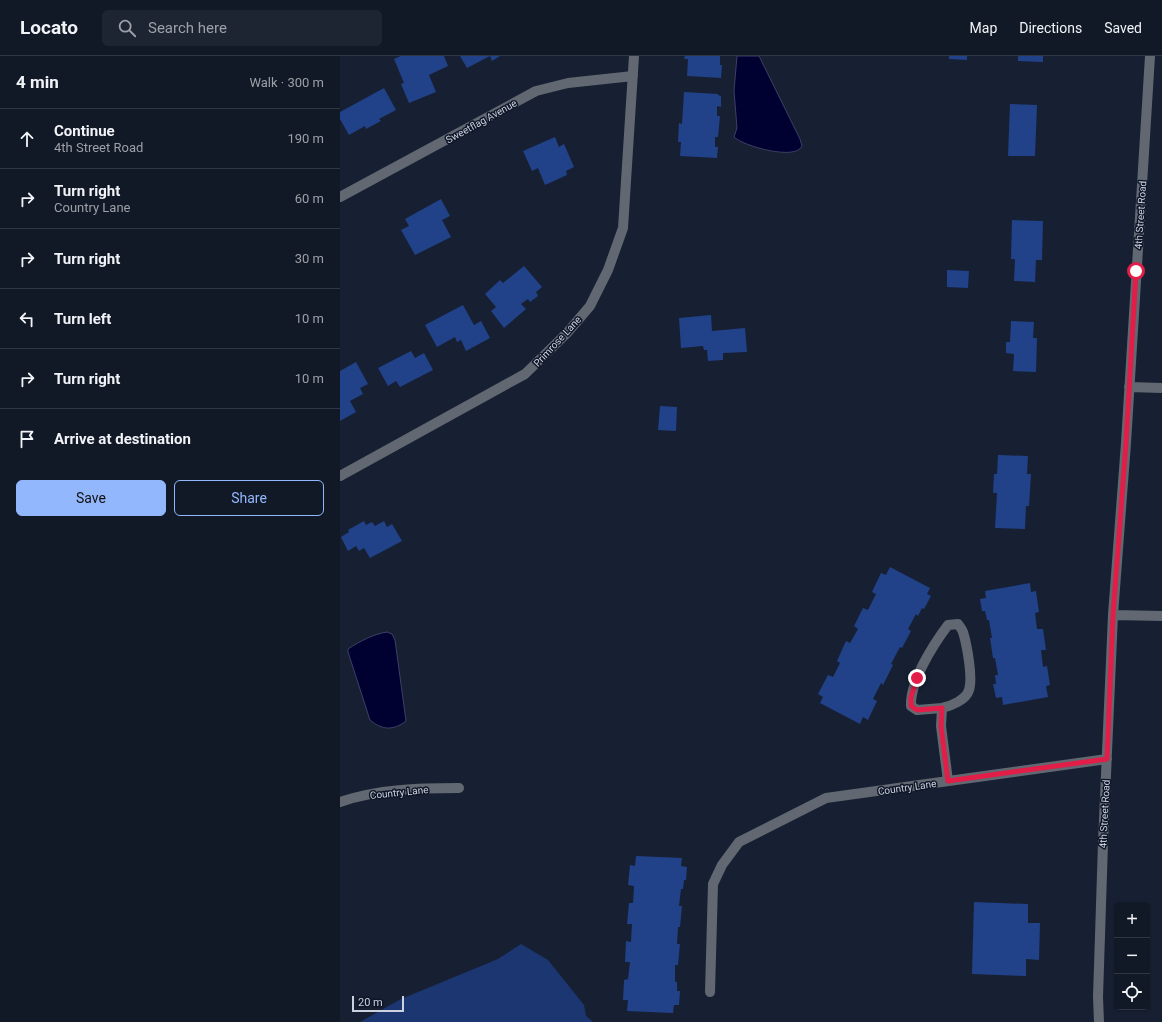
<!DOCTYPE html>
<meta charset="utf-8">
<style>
:root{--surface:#111826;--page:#1e2532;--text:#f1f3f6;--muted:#9ca0a7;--line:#303743;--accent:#93b7fd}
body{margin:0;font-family:Roboto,sans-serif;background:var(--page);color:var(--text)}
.controls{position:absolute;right:12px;bottom:12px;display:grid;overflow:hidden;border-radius:6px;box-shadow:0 1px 3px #0004}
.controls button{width:36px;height:36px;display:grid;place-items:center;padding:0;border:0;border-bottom:1px solid var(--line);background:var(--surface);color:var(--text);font:20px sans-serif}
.scale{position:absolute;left:12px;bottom:10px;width:52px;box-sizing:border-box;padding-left:4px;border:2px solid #cbd1de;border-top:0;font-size:11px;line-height:14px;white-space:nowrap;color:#cbd1de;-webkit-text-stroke:3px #0e1628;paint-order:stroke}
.stop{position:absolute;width:12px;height:12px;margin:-9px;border:3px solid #e11d48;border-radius:50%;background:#fff}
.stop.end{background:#e11d48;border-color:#fff;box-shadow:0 1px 4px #0008}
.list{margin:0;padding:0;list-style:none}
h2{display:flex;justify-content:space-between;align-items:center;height:52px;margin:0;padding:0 16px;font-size:17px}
h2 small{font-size:13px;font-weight:400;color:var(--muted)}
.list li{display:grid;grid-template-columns:26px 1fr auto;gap:12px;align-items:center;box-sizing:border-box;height:60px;padding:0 16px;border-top:1px solid var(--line)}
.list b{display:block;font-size:15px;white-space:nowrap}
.list p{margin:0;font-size:13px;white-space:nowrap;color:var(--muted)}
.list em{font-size:13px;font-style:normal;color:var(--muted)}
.actions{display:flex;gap:8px;padding:12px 16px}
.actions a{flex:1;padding:9px 0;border:1px solid var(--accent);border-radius:6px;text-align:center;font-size:14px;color:var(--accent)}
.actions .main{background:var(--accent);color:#111}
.icon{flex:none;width:22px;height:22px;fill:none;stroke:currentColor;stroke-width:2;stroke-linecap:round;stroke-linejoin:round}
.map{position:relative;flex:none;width:822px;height:966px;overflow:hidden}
header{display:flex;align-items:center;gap:24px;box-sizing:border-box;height:56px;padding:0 20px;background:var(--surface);border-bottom:1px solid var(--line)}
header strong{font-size:19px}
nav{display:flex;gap:22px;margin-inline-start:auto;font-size:14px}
.search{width:280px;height:36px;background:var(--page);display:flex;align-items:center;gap:10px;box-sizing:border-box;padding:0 14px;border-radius:6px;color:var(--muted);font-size:15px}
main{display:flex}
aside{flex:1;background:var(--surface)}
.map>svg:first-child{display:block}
.green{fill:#1b3670}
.water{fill:#000031;stroke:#3d3f65}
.building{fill:#214189}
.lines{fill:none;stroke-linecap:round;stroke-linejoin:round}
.minor{stroke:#626871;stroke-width:10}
.route{stroke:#e11d48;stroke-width:5}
.labels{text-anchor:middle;stroke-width:3;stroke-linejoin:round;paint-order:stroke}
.street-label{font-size:10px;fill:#cbd1de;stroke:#0e1628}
</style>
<header>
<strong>Locato</strong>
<div class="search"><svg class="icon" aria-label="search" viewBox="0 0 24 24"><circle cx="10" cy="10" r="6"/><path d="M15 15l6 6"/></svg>Search here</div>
<nav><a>Map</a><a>Directions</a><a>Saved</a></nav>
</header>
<main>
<aside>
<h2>4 min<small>Walk · 300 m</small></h2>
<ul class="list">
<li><svg class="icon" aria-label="ahead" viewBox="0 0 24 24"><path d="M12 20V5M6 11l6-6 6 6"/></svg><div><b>Continue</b><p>4th Street Road</p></div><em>190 m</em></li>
<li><svg class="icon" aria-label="right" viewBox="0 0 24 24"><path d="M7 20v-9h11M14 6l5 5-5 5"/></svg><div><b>Turn right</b><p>Country Lane</p></div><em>60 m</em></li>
<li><svg class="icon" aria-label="right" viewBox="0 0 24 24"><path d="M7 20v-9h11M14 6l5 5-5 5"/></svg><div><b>Turn right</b></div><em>30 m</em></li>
<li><svg class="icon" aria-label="left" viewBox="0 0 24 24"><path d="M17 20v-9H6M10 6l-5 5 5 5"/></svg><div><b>Turn left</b></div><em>10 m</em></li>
<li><svg class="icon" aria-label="right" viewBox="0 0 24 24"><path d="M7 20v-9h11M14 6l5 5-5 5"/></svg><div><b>Turn right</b></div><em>10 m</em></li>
<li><svg class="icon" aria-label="arrive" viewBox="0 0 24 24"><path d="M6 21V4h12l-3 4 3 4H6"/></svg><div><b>Arrive at destination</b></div></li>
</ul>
<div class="actions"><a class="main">Save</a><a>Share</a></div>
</aside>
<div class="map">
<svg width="822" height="966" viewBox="0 0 822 966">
<rect width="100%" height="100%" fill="#172032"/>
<!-- green -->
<path class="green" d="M 181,888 L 208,904 L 244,949 L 246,960 L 253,966 L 20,966 L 61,943 L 158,903 Z"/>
<!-- water -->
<path class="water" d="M 397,0 L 419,0 L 460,83 L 462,90 C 456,105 403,90 394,81 L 397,72 L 394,35 Z
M 47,576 L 52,578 L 55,584 L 66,665 C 53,675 42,674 30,664 L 8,596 L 8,593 C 20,585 34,578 47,576 Z"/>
<!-- building -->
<path class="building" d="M 61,0 L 104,0 L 108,10 L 89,19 L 96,36 L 69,47 L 61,28 L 64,27 L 54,3 Z
M 120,0 L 160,0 L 152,5 L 150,0 L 127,12 Z
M 345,0 L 380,0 L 380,9 L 382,9 L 381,22 L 347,20 L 348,3 L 344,3 Z
M 609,0 L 627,0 L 627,4 L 609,3 Z
M 678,0 L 703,0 L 703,6 L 678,5 Z
M 44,32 L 56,54 L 39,63 L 41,65 L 26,73 L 25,70 L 9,79 L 0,63 L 0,56 Z
M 344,36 L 378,38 L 378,39 L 381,40 L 381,51 L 377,50 L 377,60 L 380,60 L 378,81 L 375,81 L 375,91 L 378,91 L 377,102 L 340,100 L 341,86 L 338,86 L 339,67 L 342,68 Z
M 670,48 L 697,49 L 695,100 L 668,100 Z
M 215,81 L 219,91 L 224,88 L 234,111 L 226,115 L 227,119 L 205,129 L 198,112 L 192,115 L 183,95 Z
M 101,143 L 110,160 L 102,164 L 111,181 L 75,199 L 61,174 L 69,170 L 65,163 Z
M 672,164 L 703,165 L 702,204 L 696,204 L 695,226 L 674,225 L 675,203 L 671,203 Z
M 184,210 L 202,231 L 196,236 L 198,240 L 190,246 L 188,243 L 181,248 L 186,253 L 164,272 L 151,255 L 156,251 L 145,238 L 160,224 L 163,227 Z
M 607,214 L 629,215 L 628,232 L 607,231 Z
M 123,249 L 134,269 L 141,265 L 150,282 L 126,295 L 121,284 L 117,286 L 115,281 L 97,291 L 85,269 Z
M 371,259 L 372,275 L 405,272 L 407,296 L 383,297 L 383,304 L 368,305 L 367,294 L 364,294 L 363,290 L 341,292 L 339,262 Z
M 671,265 L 694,266 L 693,282 L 697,282 L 696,316 L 673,315 L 674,298 L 666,297 L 666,286 L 670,286 Z
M 71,295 L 75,302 L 84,297 L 93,314 L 60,331 L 56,325 L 48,330 L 38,312 Z
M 16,306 L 28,328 L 20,332 L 23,338 L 10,345 L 16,356 L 0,365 L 0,315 Z
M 320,350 L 337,351 L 336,375 L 318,374 Z
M 658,399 L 688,400 L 687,418 L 691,418 L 689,450 L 686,450 L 685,473 L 655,472 L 657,437 L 653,437 L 654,418 L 657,418 Z
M 24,465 L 26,469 L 32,466 L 35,470 L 44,465 L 47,471 L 52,468 L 62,485 L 30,502 L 24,492 L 19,495 L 16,490 L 8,495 L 1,481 L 9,476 L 8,474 Z
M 550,511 L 590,532 L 587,538 L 591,540 L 584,553 L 582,552 L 578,560 L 576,558 L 568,573 L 571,575 L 562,592 L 560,591 L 551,608 L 553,609 L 543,629 L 541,627 L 533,643 L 537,645 L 528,664 L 523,661 L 520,668 L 480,647 L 483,641 L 478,638 L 488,619 L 493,621 L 500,607 L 497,605 L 506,585 L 510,587 L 518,573 L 514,570 L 523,552 L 528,554 L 536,538 L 532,536 L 541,517 L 546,519 Z
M 690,527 L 691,536 L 696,535 L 699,556 L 695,557 L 697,573 L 703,573 L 706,594 L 701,594 L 703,611 L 707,610 L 710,629 L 706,630 L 708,641 L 663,649 L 662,641 L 656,642 L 653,628 L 656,628 L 655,619 L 658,619 L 655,602 L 653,602 L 650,582 L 652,582 L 649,564 L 647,564 L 645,555 L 642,555 L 640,543 L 646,542 L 645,535 Z
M 296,800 L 342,802 L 341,810 L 347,811 L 346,824 L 344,824 L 343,833 L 341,833 L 339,850 L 342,850 L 340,871 L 338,871 L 337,888 L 340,888 L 338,909 L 335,909 L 335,926 L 337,926 L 337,935 L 340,935 L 339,949 L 334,949 L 333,957 L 287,955 L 288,944 L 283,944 L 284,924 L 288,923 L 290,906 L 285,906 L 286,885 L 291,886 L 292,868 L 287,868 L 289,847 L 293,847 L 294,830 L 288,829 L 290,809 L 295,810 Z
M 634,846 L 688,848 L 688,867 L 700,867 L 699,904 L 686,903 L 686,920 L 632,918 Z"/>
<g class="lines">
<!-- minor -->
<path class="minor" d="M 0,141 L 196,35 L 228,27 L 293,20
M 789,331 L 822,332
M 0,420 L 185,318 L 227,277 L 250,250 L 268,214 L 283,172 L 294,0
M 773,559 L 822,560
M 602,652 L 577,654 L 571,650 C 570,625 593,589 608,569 L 618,568 C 620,571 622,573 623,576 C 627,589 633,622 629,634 C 626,644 611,650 602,652 L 601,670 L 608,725
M 0,746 C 38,733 79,732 119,732
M 370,936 L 373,828 L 382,809 L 399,786 L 486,742 L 767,703
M 759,966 L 758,941 L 763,787 L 773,559 L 786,387 L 810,0"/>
</g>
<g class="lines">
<!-- route -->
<path class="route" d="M 577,622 L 571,641 L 571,650 L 577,654 L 602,652 L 601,670 L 608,725 L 767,703 L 773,559 L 786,387 L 796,215"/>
</g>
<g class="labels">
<!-- street labels -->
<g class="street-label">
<text transform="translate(141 65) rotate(-29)" y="4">Sweetflag Avenue</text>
<text transform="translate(800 159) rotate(-86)" y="4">4th Street Road</text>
<text transform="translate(217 285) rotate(-47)" y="4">Primrose Lane</text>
<text transform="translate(567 731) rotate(-8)" y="4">Country Lane</text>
<text transform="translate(59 736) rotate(-6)" y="4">Country Lane</text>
<text transform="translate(764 758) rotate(-87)" y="4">4th Street Road</text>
</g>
</g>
</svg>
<div class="controls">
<button>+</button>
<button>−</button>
<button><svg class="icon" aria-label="locate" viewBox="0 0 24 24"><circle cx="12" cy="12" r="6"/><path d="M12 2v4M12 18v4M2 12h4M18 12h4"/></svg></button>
</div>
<div class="scale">20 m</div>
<div class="stop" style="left:796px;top:215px"></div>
<div class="stop end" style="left:577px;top:622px"></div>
</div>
</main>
